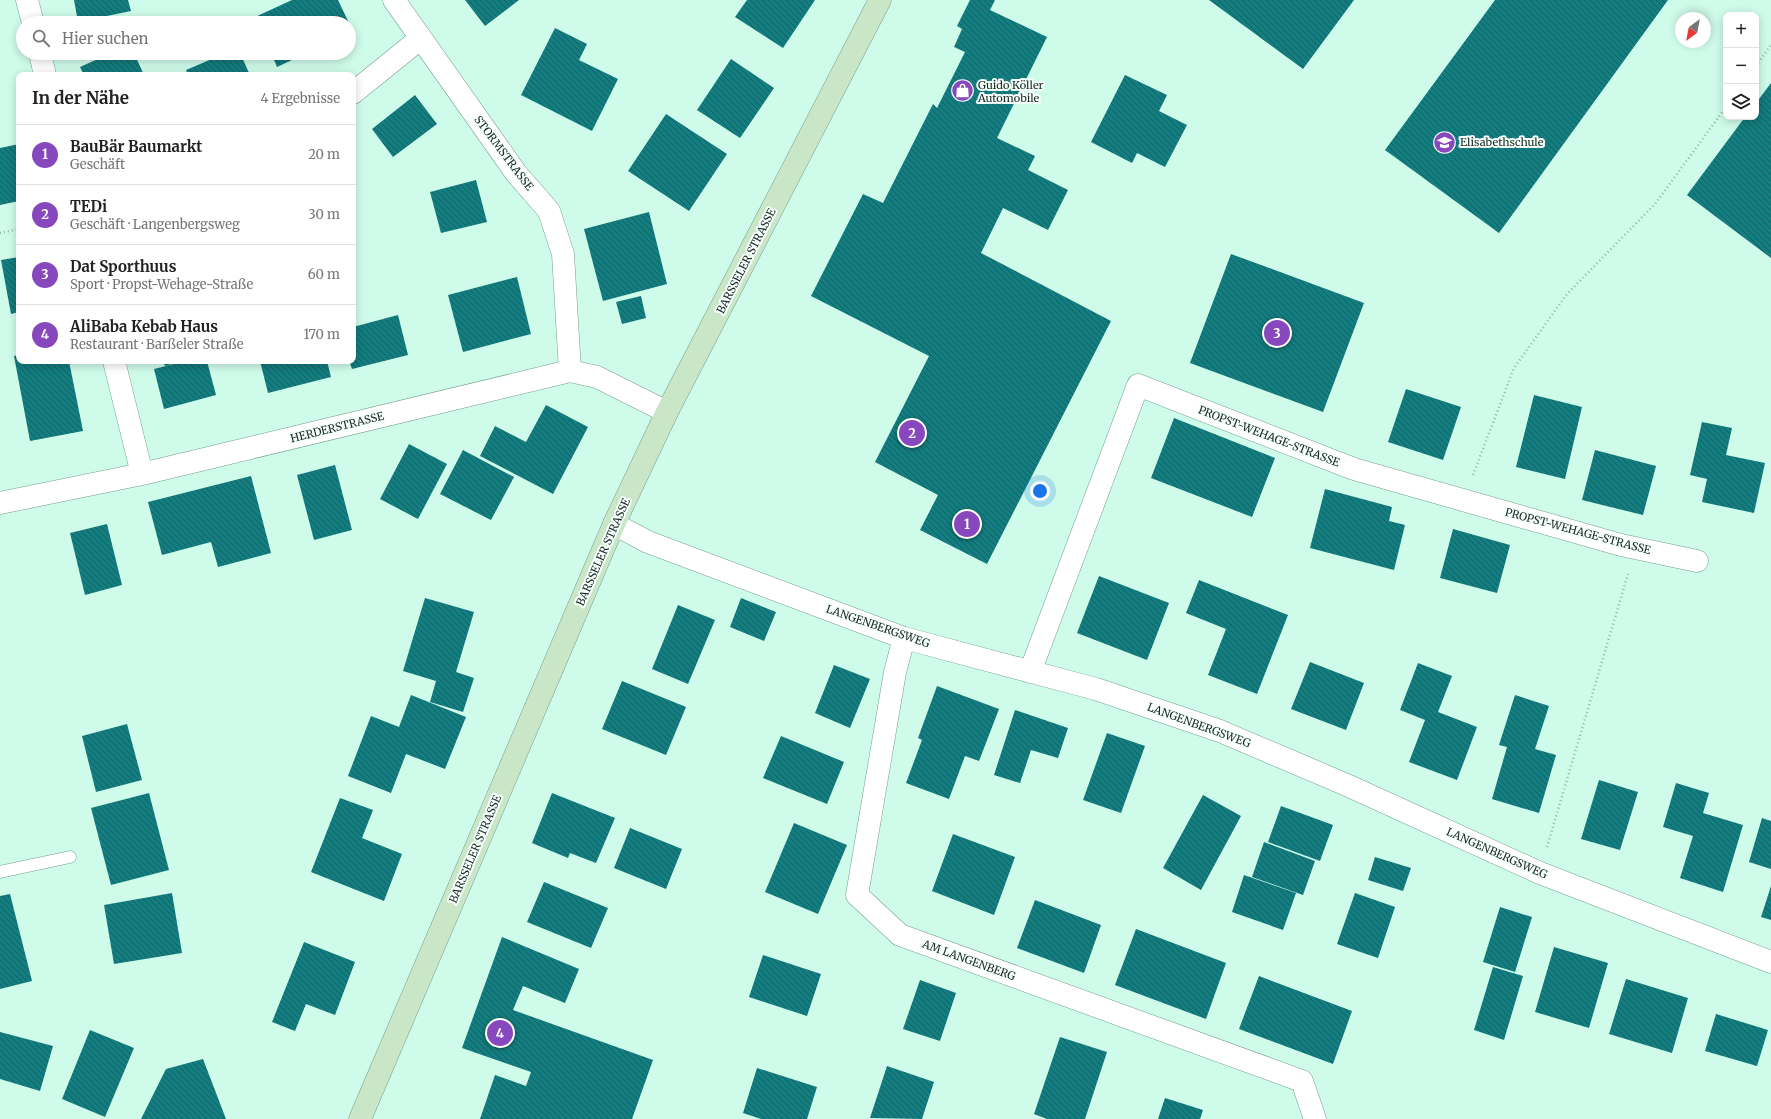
<!DOCTYPE html>
<html lang="de">
<meta charset="utf-8">
<style>
:root{--surface:#fff;--page:#f2f2f2;--text:#222;--muted:#767676;--line:#e0e0e0;--accent:#8848bd}
body{margin:0;font-family:Merriweather,serif;background:var(--page);color:var(--text)}
.controls{position:absolute;right:12px;top:12px;display:grid;overflow:hidden;border-radius:8px;box-shadow:0 2px 10px #0003}
.controls button{width:36px;height:36px;display:grid;place-items:center;padding:0;border:0;border-bottom:1px solid var(--line);background:var(--surface);color:var(--text);font:20px sans-serif}
.compass{position:absolute;left:1675px;top:12px;width:36px;height:36px;border-radius:50%;background:var(--surface);box-shadow:0 2px 10px #0003;rotate:212deg}
.you{position:absolute;left:1040px;top:491px;width:14px;height:14px;margin:-10px;border:3px solid #fff;border-radius:50%;background:#1a73e8;box-shadow:0 0 0 6px #1a73e833}
.badge{display:grid;place-items:center;width:26px;height:26px;border-radius:50%;background:var(--accent);color:#fff;font-size:13px;font-weight:700}
.pin{position:absolute;translate:-50% -50%;border:2px solid #fff;box-shadow:0 1px 4px #0006}
.list{margin:0;padding:0;list-style:none}
h2{display:flex;justify-content:space-between;align-items:center;height:52px;margin:0;padding:0 16px;font-size:17px}
h2 small{font-size:13px;font-weight:400;color:var(--muted)}
.list li{display:grid;grid-template-columns:26px 1fr auto;gap:12px;align-items:center;box-sizing:border-box;height:60px;padding:0 16px;border-top:1px solid var(--line)}
.list b{display:block;font-size:15px;white-space:nowrap}
.list p{margin:0;font-size:13px;white-space:nowrap;color:var(--muted)}
.list em{font-size:13px;font-style:normal;color:var(--muted)}
.icon{flex:none;width:22px;height:22px;fill:none;stroke:currentColor;stroke-width:2;stroke-linecap:round;stroke-linejoin:round}
.map{position:relative;flex:none;width:1771px;height:1119px;overflow:hidden}
.search{position:absolute;background:var(--surface);box-shadow:0 2px 10px #0003;left:16px;top:16px;width:340px;height:44px;display:flex;align-items:center;gap:10px;box-sizing:border-box;padding:0 14px;border-radius:22px;color:var(--muted);font-size:15px}
.panel{position:absolute;background:var(--surface);box-shadow:0 2px 10px #0003;left:16px;top:72px;width:340px;height:292px;border-radius:8px}
.map>svg:first-child{display:block}
.building{fill:url(#building-back-hatch)}
.lines{fill:none;stroke-linecap:round;stroke-linejoin:round}
.lane-casing{stroke:#769f8f;stroke-width:13}
.street-casing{stroke:#769f8f;stroke-width:23}
.secondary-casing{stroke:#769f8f;stroke-width:23}
.path{stroke:#92b5a8;stroke-width:2.5;stroke-dasharray:1 3;stroke-linecap:butt}
.lane{stroke:#fff;stroke-width:12}
.street{stroke:#fff;stroke-width:22}
.secondary{stroke:#c9e6c7;stroke-width:22}
.labels{text-anchor:middle;stroke-width:4;stroke-linejoin:round;paint-order:stroke}
.poi-label{font-size:11px;fill:#192a24;stroke:#f6fffb;text-anchor:start}
.street-label{font-size:11px;fill:#192a24;stroke:#f6fffb}
</style>
<div class="map">
<svg width="1771" height="1119" viewBox="0 0 1771 1119">
<defs>
<pattern id="building-back-hatch" width="6" height="6" patternUnits="userSpaceOnUse"><rect width="6" height="6" fill="#147d7f"/><path d="M-1 5l2 2M0 0l6 6M5-1l2 2" fill="none" stroke="#116162"/></pattern>
</defs>
<rect width="100%" height="100%" fill="#cffbea"/>
<!-- building -->
<path class="building" d="M 74,0 L 128,0 L 131,11 L 78,22 Z
M 292,0 L 338,0 L 349,23 L 257,23 L 255,17 Z
M 465,0 L 519,0 L 485,26 Z
M 747,0 L 815,0 L 783,48 L 735,17 Z
M 970,0 L 995,0 L 990,10 L 1047,37 L 997,138 L 1035,156 L 1028,170 L 1068,190 L 1048,230 L 1003,208 L 981,253 L 1111,321 L 987,564 L 920,530 L 938,495 L 875,462 L 929,356 L 811,296 L 863,194 L 883,203 L 933,104 L 937,108 L 965,52 L 954,47 L 962,29 L 957,26 Z
M 1209,0 L 1354,0 L 1303,69 Z
M 1495,0 L 1668,0 L 1499,233 L 1385,150 Z
M 555,28 L 587,44 L 579,60 L 618,79 L 592,131 L 521,95 Z
M 111,53 L 134,53 L 144,75 L 84,75 L 80,67 Z
M 226,53 L 240,53 L 250,75 L 188,75 L 186,70 Z
M 271,53 L 307,53 L 277,67 Z
M 731,59 L 774,88 L 740,138 L 697,110 Z
M 1125,75 L 1167,95 L 1159,111 L 1187,125 L 1165,167 L 1137,153 L 1132,163 L 1091,142 Z
M 1771,83 L 1771,258 L 1687,195 L 1745,117 L 1756,117 L 1756,103 Z
M 415,95 L 437,124 L 393,157 L 372,129 Z
M 666,114 L 727,154 L 689,211 L 628,171 Z
M 19,144 L 19,201 L 0,205 L 0,148 Z
M 476,180 L 487,222 L 441,233 L 430,192 Z
M 649,212 L 667,284 L 603,301 L 584,229 Z
M 1231,254 L 1364,303 L 1323,412 L 1190,363 Z
M 19,257 L 19,312 L 11,314 L 1,260 Z
M 517,277 L 531,334 L 463,352 L 448,295 Z
M 641,296 L 646,318 L 622,324 L 616,302 Z
M 398,315 L 408,355 L 352,369 L 349,361 L 353,361 L 353,327 Z
M 19,355 L 19,361 L 69,361 L 83,431 L 30,441 L 14,356 Z
M 163,361 L 180,361 L 180,362 L 165,366 Z
M 186,361 L 207,361 L 216,395 L 164,409 L 154,369 Z
M 260,361 L 327,361 L 331,377 L 268,393 Z
M 1406,389 L 1461,407 L 1443,460 L 1388,442 Z
M 1534,395 L 1582,407 L 1565,479 L 1516,467 Z
M 546,405 L 588,427 L 553,494 L 480,456 L 495,426 L 526,442 Z
M 1174,418 L 1275,458 L 1252,517 L 1151,478 Z
M 1702,422 L 1732,428 L 1726,455 L 1765,463 L 1754,513 L 1702,502 L 1707,479 L 1690,475 Z
M 409,444 L 447,464 L 418,519 L 380,499 Z
M 463,450 L 514,477 L 491,520 L 440,494 Z
M 1595,450 L 1656,466 L 1643,515 L 1582,500 Z
M 335,465 L 352,530 L 314,540 L 297,475 Z
M 251,476 L 271,553 L 218,567 L 211,542 L 162,555 L 148,502 Z
M 1325,489 L 1392,507 L 1389,521 L 1405,525 L 1394,570 L 1310,548 Z
M 107,524 L 122,585 L 85,595 L 70,533 Z
M 1453,529 L 1510,545 L 1497,593 L 1440,578 Z
M 1099,576 L 1169,603 L 1147,660 L 1077,633 Z
M 1199,580 L 1288,615 L 1257,694 L 1208,675 L 1226,629 L 1186,613 Z
M 425,598 L 474,612 L 456,672 L 474,678 L 463,712 L 430,702 L 436,681 L 403,671 Z
M 741,598 L 776,612 L 764,641 L 730,627 Z
M 678,605 L 715,620 L 688,684 L 652,669 Z
M 1310,662 L 1364,683 L 1346,730 L 1291,709 Z
M 1418,663 L 1452,676 L 1438,712 L 1477,727 L 1457,780 L 1409,762 L 1425,720 L 1400,710 Z
M 834,665 L 870,679 L 850,728 L 815,713 Z
M 622,681 L 686,707 L 666,755 L 602,729 Z
M 937,686 L 999,709 L 979,761 L 965,756 L 949,799 L 906,783 L 922,740 L 918,738 Z
M 411,695 L 466,717 L 445,769 L 406,754 L 391,793 L 348,776 L 371,716 L 399,727 Z
M 1515,695 L 1549,706 L 1535,749 L 1556,755 L 1539,813 L 1492,799 L 1507,747 L 1499,745 Z
M 1015,710 L 1068,728 L 1058,758 L 1031,750 L 1020,783 L 994,775 Z
M 127,724 L 142,780 L 96,792 L 82,736 Z
M 1107,733 L 1145,746 L 1121,813 L 1083,800 Z
M 781,736 L 844,762 L 827,804 L 763,778 Z
M 1599,780 L 1638,792 L 1620,850 L 1581,839 Z
M 1676,783 L 1709,793 L 1703,813 L 1743,825 L 1723,892 L 1680,878 L 1693,836 L 1663,827 Z
M 149,793 L 169,870 L 111,885 L 91,808 Z
M 552,793 L 615,818 L 596,863 L 570,853 L 568,858 L 532,843 Z
M 1203,795 L 1241,816 L 1201,890 L 1163,868 Z
M 340,798 L 373,810 L 362,838 L 402,854 L 384,901 L 311,872 Z
M 1281,806 L 1333,825 L 1320,861 L 1268,842 Z
M 1762,818 L 1771,821 L 1771,869 L 1749,862 Z
M 794,823 L 847,845 L 818,914 L 765,892 Z
M 630,828 L 682,849 L 666,889 L 614,868 Z
M 953,834 L 1015,857 L 994,915 L 932,891 Z
M 1264,842 L 1315,861 L 1303,895 L 1252,877 Z
M 1375,857 L 1411,868 L 1403,891 L 1368,880 Z
M 1244,875 L 1296,893 L 1283,930 L 1232,912 Z
M 544,882 L 608,908 L 591,948 L 527,922 Z
M 1771,886 L 1771,920 L 1761,917 Z
M 172,893 L 182,953 L 114,964 L 104,905 Z
M 1355,893 L 1395,907 L 1378,958 L 1337,944 Z
M 10,894 L 32,981 L 0,989 L 0,896 Z
M 1035,900 L 1101,925 L 1084,973 L 1017,948 Z
M 1500,907 L 1532,917 L 1515,972 L 1483,962 Z
M 1136,929 L 1226,963 L 1206,1019 L 1115,985 Z
M 502,937 L 579,969 L 565,1003 L 523,986 L 513,1010 L 653,1060 L 632,1119 L 480,1119 L 495,1075 L 526,1086 L 531,1072 L 462,1048 Z
M 304,942 L 355,962 L 335,1015 L 306,1004 L 295,1031 L 272,1022 Z
M 1554,947 L 1608,963 L 1589,1028 L 1535,1012 Z
M 763,955 L 821,974 L 807,1016 L 749,997 Z
M 1493,967 L 1523,976 L 1504,1040 L 1474,1030 Z
M 1259,976 L 1352,1011 L 1333,1064 L 1239,1029 Z
M 1626,979 L 1688,998 L 1672,1053 L 1609,1034 Z
M 920,980 L 956,993 L 940,1041 L 903,1029 Z
M 1716,1014 L 1768,1030 L 1757,1066 L 1705,1051 Z
M 90,1030 L 134,1048 L 105,1117 L 62,1099 Z
M 0,1032 L 53,1046 L 40,1091 L 0,1079 Z
M 1060,1037 L 1107,1052 L 1085,1119 L 1047,1119 L 1034,1114 Z
M 203,1059 L 226,1119 L 141,1119 L 166,1069 Z
M 887,1066 L 934,1082 L 922,1119 L 870,1118 Z
M 757,1068 L 817,1087 L 807,1119 L 761,1119 L 743,1113 Z
M 1165,1098 L 1203,1110 L 1200,1119 L 1158,1119 Z"/>
<g class="lines">
<defs>
<path id="lane" d="M 0,872 L 70,857"/>
<path id="street" d="M 27,0 L 33,23
M 394,0 L 516,173 L 549,211 L 563,254 L 570,371
M 40,53 L 45,75
M 353,93 L 421,38
M 114,361 L 142,474
M 0,503 L 142,474 L 570,371 L 597,377 L 667,412
M 614,524 L 648,542 L 904,638 L 1096,689 L 1220,731 L 1349,786 L 1540,873 L 1771,962
M 904,638 L 895,672 L 857,895 L 900,935 L 1302,1081 L 1315,1119
M 1030,672 L 1138,385 L 1354,469 L 1621,545 L 1697,561"/>
<path id="secondary" d="M 360,1119 L 614,524 L 667,412 L 880,0"/>
</defs>
<!-- lane casing -->
<use href="#lane" class="lane-casing"/>
<!-- street casing -->
<use href="#street" class="street-casing"/>
<!-- secondary casing -->
<use href="#secondary" class="secondary-casing"/>
<!-- path -->
<path class="path" d="M 1756,66 L 1771,45
M 0,233 L 19,229
M 1473,475 L 1514,368 L 1567,294 L 1655,204 L 1726,107
M 1547,847 L 1628,574"/>
<!-- lane -->
<use href="#lane" class="lane"/>
<!-- street -->
<use href="#street" class="street"/>
<!-- secondary -->
<use href="#secondary" class="secondary"/>
</g>
<!-- icons -->
<defs>
<symbol id="shop-disc" viewBox="-11 -11 22 22"><circle r="9.5" fill="#8848bd" stroke="#f6fffb"/><path d="M-5-2.5h2.3a2.7 3.5 0 0 1 5.4 0H5L5.5 6h-11ZM-1.5-2.5h3a1.5 2.3 0 0 0-3 0Z" fill="#fff"/></symbol>
<symbol id="school-disc" viewBox="-11 -11 22 22"><circle r="9.5" fill="#8848bd" stroke="#f6fffb"/><path d="M0-5L7-2L0 1L-7-2ZM-4 1L0 2.5L4 1V4Q0 6-4 4Z" fill="#fff"/></symbol>
</defs>
<g fill-rule="evenodd">
<use href="#shop-disc" x="950" y="78" width="25" height="25"/>
<use href="#school-disc" x="1432" y="130" width="25" height="25"/>
</g>
<g class="labels">
<!-- poi labels -->
<g class="poi-label">
<text x="978" y="89">Guido Köller<tspan x="978" dy="13">Automobile</tspan></text>
<text x="1460" y="146">Elisabethschule</text>
</g>
<!-- street labels -->
<g class="street-label">
<text transform="translate(504 153) rotate(53)" y="4">STORMSTRASSE</text>
<text transform="translate(746 261) rotate(-63)" y="4">BARSSELER STRASSE</text>
<text transform="translate(337 427) rotate(-14)" y="4">HERDERSTRASSE</text>
<text transform="translate(1269 436) rotate(21)" y="4">PROPST-WEHAGE-STRASSE</text>
<text transform="translate(1578 531) rotate(15)" y="4">PROPST-WEHAGE-STRASSE</text>
<text transform="translate(603 552) rotate(-66)" y="4">BARSSELER STRASSE</text>
<text transform="translate(878 626) rotate(19)" y="4">LANGENBERGSWEG</text>
<text transform="translate(1199 725) rotate(20)" y="4">LANGENBERGSWEG</text>
<text transform="translate(475 849) rotate(-67)" y="4">BARSSELER STRASSE</text>
<text transform="translate(1497 853) rotate(24)" y="4">LANGENBERGSWEG</text>
<text transform="translate(969 960) rotate(20)" y="4">AM LANGENBERG</text>
</g>
</g>
</svg>
<div class="controls">
<button>+</button>
<button>−</button>
<button><svg class="icon" aria-label="layers" viewBox="0 0 24 24"><path d="M12 4l9 5-9 5-9-5zM3 14l9 5 9-5"/></svg></button>
</div>
<svg class="compass" viewBox="-18 -18 36 36"><path d="M0-13l5 13h-10z" fill="#e53935"/><path d="M0 13l5-13h-10z" fill="#767676"/></svg>
<div class="you"></div>
<div class="pin badge" style="left:967px;top:524px">1</div>
<div class="pin badge" style="left:912px;top:433px">2</div>
<div class="pin badge" style="left:1277px;top:333px">3</div>
<div class="pin badge" style="left:500px;top:1033px">4</div>
<div class="search"><svg class="icon" aria-label="search" viewBox="0 0 24 24"><circle cx="10" cy="10" r="6"/><path d="M15 15l6 6"/></svg>Hier suchen</div>
<section class="panel">
<h2>In der Nähe<small>4 Ergebnisse</small></h2>
<ul class="list">
<li><span class="badge">1</span><div><b>BauBär Baumarkt</b><p>Geschäft</p></div><em>20 m</em></li>
<li><span class="badge">2</span><div><b>TEDi</b><p>Geschäft · Langenbergsweg</p></div><em>30 m</em></li>
<li><span class="badge">3</span><div><b>Dat Sporthuus</b><p>Sport · Propst-Wehage-Straße</p></div><em>60 m</em></li>
<li><span class="badge">4</span><div><b>AliBaba Kebab Haus</b><p>Restaurant · Barßeler Straße</p></div><em>170 m</em></li>
</ul>
</section>
</div>
